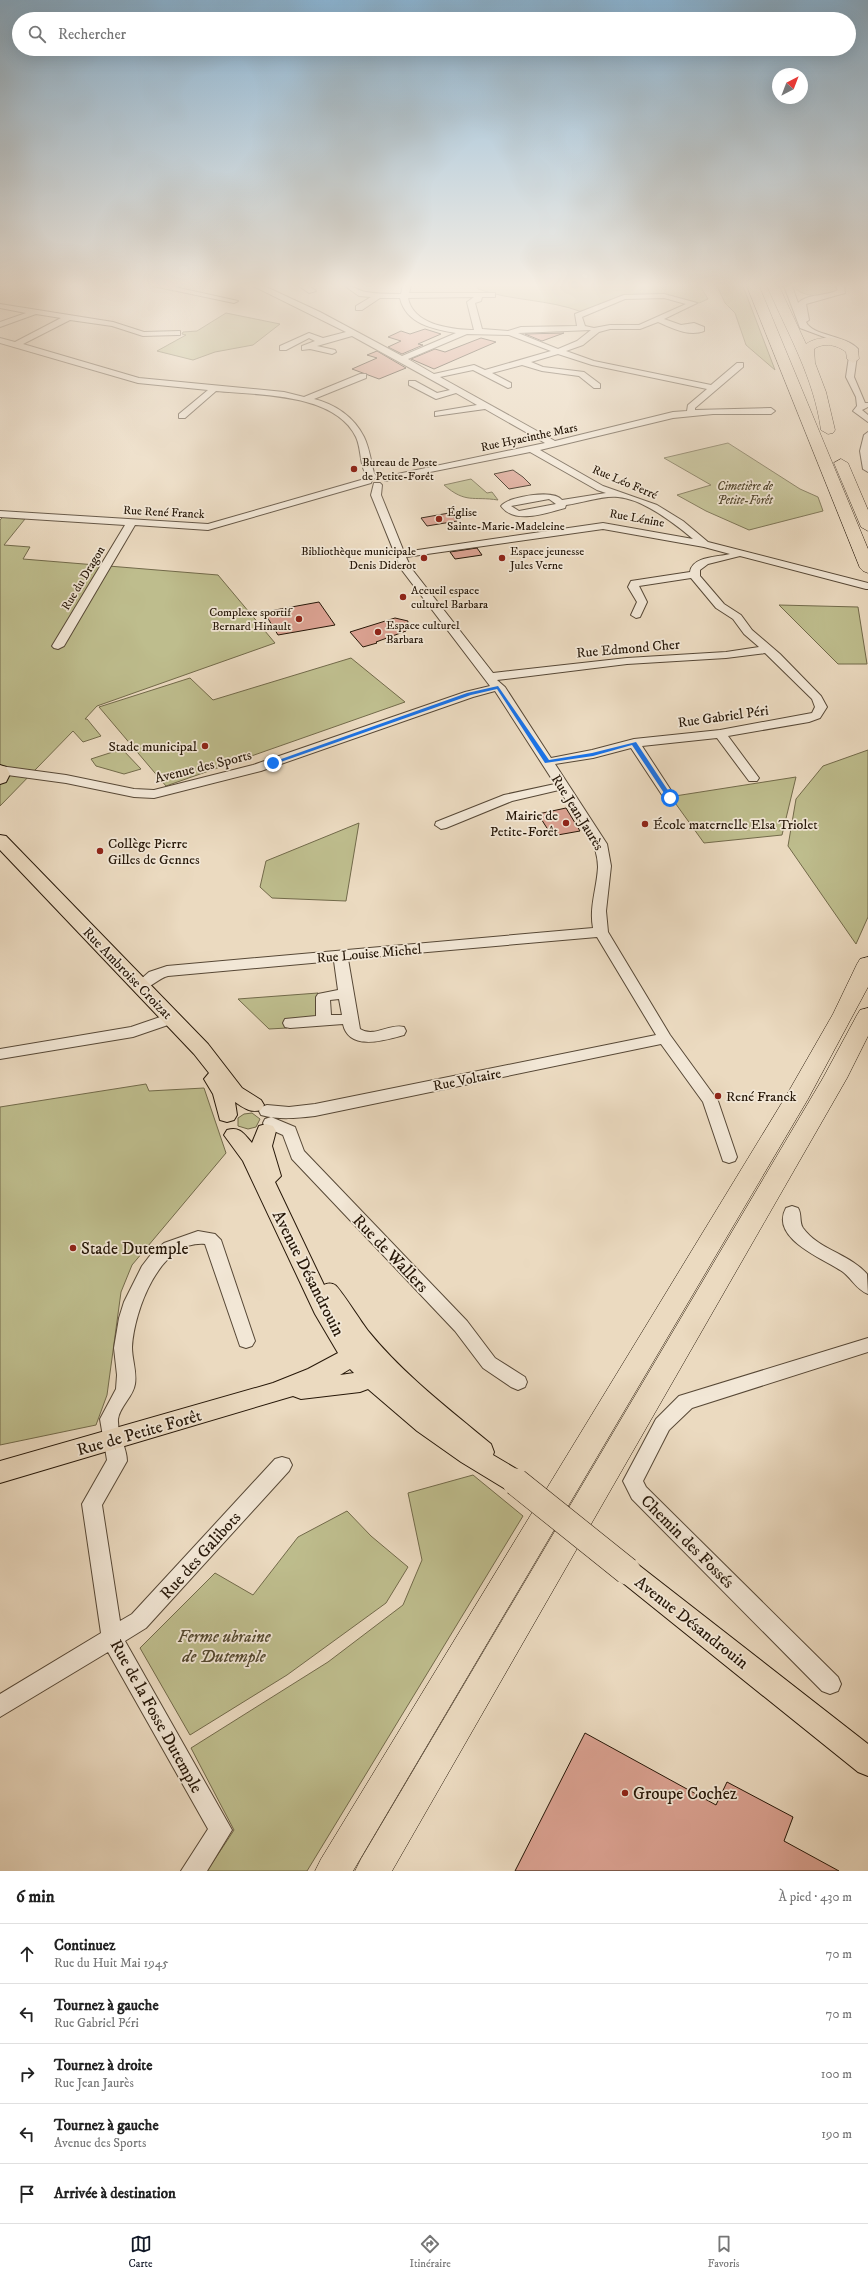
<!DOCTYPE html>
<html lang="fr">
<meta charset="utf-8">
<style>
:root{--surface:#fff;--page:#f6f6f6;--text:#222;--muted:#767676;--line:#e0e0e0;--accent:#111827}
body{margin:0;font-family:"IM FELL DW Pica",serif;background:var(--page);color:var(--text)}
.compass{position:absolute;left:772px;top:68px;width:36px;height:36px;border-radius:50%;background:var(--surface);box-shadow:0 4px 16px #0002;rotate:42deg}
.stop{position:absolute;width:12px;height:12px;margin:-9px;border:3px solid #1a73e8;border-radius:50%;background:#fff}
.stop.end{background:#1a73e8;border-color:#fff;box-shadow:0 1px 4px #0008}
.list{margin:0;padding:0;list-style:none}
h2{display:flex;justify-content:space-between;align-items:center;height:52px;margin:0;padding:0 16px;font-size:17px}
h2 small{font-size:13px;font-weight:400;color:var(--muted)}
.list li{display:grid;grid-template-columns:26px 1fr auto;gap:12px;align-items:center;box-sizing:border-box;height:60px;padding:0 16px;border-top:1px solid var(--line)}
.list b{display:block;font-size:15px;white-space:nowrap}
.list p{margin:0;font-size:13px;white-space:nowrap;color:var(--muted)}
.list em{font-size:13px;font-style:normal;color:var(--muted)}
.icon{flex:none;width:22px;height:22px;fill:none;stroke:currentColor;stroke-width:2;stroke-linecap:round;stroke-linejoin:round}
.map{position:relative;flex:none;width:868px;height:1871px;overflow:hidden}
.search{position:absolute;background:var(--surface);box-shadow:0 4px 16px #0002;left:12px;right:12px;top:12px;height:44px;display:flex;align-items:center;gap:10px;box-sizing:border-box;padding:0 14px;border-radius:22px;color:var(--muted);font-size:15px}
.sheet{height:352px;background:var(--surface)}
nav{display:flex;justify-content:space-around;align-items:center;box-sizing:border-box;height:56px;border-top:1px solid var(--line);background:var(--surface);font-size:11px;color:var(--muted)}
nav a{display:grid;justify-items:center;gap:2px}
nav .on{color:var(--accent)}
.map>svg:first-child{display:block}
.green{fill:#bebd8d;stroke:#726a4a}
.building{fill:#dba292;stroke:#261708}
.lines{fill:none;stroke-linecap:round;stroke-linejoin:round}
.minor-casing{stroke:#574836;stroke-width:2}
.major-casing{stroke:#261708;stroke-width:2}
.highway-casing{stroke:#261708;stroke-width:1}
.minor{fill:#f2e7d6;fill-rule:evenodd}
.major{fill:#ebdac0;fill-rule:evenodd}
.highway{fill:#ebdac0;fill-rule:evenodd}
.major-bridge-casing{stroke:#261708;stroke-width:28;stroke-linecap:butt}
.major-bridge{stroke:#ebdac0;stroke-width:27}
.route{fill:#1a73e8}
.poi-dot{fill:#8f2418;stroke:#f2e7d6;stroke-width:1.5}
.labels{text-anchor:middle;stroke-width:3.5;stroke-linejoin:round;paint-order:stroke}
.far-street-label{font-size:12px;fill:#261708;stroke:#f2e7d6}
.far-poi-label{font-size:12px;fill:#261708;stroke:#f2e7d6;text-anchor:start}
.far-park-label{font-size:12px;font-style:italic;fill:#544930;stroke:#f2e7d6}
.street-label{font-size:14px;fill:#261708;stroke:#f2e7d6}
.poi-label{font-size:14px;fill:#261708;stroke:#f2e7d6;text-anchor:start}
.near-poi-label{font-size:17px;fill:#261708;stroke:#f2e7d6;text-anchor:start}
.near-street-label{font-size:17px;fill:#261708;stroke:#f2e7d6}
.near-park-label{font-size:17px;font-style:italic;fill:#544930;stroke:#f2e7d6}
</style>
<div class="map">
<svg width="868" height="1871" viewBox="0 0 868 1871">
<rect width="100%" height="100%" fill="#ebdac0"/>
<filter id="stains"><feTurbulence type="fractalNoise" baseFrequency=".005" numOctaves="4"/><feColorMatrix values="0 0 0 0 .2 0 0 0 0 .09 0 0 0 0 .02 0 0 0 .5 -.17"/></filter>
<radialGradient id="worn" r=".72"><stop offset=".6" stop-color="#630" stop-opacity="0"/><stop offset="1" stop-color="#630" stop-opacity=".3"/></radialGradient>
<!-- green -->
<path class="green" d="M 477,286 L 700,286 L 708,299 L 699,303 L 665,294 L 622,295 L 582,312 C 548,299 511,301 478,289 Z
M 717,286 L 743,286 L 775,370 L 746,345 L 735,313 L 725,303 Z
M 794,286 L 835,286 L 837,290 C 829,298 800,298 794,286 Z
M 226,313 L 280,324 L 253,345 L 215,352 L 193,360 L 157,351 L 186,335 L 182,334 L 183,332 L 197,331 Z
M 728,443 L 800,489 L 818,497 L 823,511 L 749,530 L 706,511 L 677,495 L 711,485 L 664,458 Z
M 471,479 L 487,493 L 492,492 L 498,500 C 473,496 466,504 444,485 Z
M 3,517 L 25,519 L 4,545 L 30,547 L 23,559 L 218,575 L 275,643 L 97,706 L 85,719 L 87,719 L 101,736 L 83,742 L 73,731 L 0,806 L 0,520 Z
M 779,605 L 858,607 L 867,664 L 838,664 Z
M 351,658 L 405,702 L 166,786 L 99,707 L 190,678 L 213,700 Z
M 122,749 L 141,769 L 124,774 L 96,766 L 91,759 Z
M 868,750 L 868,917 L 856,944 L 788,846 L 796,799 L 823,766 Z
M 796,777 L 782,835 L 704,843 L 673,800 L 675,796 Z
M 359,823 L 346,901 L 272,898 L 260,887 L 266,861 Z
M 318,993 L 321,1014 L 318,1016 L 286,1022 L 287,1028 L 269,1029 L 238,999 Z
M 146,1084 L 149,1091 L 204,1088 L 226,1153 L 132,1265 L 121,1292 L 107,1395 L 96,1425 L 0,1445 L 0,1107 Z
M 252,1113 L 260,1119 L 256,1127 L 248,1129 L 238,1126 L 238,1118 L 244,1114 Z
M 473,1475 L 523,1516 L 307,1871 L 207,1871 L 234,1830 L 191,1748 L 328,1662 L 403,1605 L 422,1560 L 408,1493 Z
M 347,1511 L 371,1536 L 408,1567 L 386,1603 L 287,1675 L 190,1735 L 140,1648 L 215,1573 L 253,1595 L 298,1537 Z"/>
<!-- building -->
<path class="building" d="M 425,329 L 441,334 L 418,344 L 423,345 L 402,354 L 388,347 L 401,341 L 388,337 L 401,331 L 410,334 Z
M 564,333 L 542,341 L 525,334 Z
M 481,338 L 496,342 L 434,369 L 411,359 L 435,349 L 445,352 Z
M 377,351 L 406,368 L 379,379 L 352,369 L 377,358 L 367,355 Z
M 513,470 L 523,477 L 531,485 L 509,489 L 494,474 Z
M 449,513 L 457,521 L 427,526 L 421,518 Z
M 477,548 L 482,555 L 455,559 L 450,552 Z
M 319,602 L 335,625 L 278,635 L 264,612 Z
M 395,618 L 408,621 L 406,631 L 376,642 L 377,643 L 363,647 L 350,632 Z
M 566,808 L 580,831 L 552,836 L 538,814 Z
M 585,1733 L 716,1805 L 727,1782 L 793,1817 L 784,1841 L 839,1871 L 515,1871 Z"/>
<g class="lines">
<defs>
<path id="minor" d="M 153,286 L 170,286 L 238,301 L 234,303 Z
M 253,286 L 264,286 L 320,312 L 402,356 L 456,333 C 433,329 406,324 400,298 L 380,298 L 362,310 L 356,310 L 356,306 L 371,297 L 359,296 L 345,286 C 356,286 358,291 366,292 C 378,294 389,294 401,294 L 403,286 L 411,286 L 409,293 L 495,293 L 495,297 L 482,297 L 481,301 L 475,303 L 482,329 L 508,331 L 521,327 L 577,326 L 575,314 L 624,295 L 664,294 L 697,303 L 664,319 L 681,325 L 694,323 L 704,327 L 704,331 C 689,337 672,328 658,322 L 640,329 L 610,329 L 599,332 L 583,345 L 566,351 L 594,361 L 711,385 L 737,363 L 743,363 L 743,367 L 695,408 L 695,410 L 771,408 L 775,411 L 771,414 L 713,414 L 673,418 L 540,450 L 603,486 L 657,505 L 683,521 L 708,542 L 868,583 L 868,589 L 866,589 L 740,556 L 708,564 L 700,570 L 700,576 L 724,604 L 741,615 L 752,630 L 780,654 L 821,696 L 827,707 L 820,718 L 809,722 L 728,736 L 759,778 L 757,781 L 749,781 L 717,738 L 642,746 L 676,798 L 670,802 L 666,801 L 631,748 L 593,758 L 555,764 L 607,844 L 611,866 L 606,911 L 608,932 L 670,1035 L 718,1101 L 737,1157 L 735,1161 L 729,1163 L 723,1161 L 703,1102 L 661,1044 L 315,1116 C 297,1118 279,1120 261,1115 L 259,1111 L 261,1107 L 267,1105 L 289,1107 L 315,1104 L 656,1035 L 597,937 L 348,959 L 360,1029 C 374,1038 390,1023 404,1027 L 406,1031 L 404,1035 C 386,1040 349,1052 343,1024 L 290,1028 L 285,1027 L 283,1023 L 285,1019 L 316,1016 L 316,997 L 318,994 L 338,990 L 334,961 L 168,976 C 156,979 147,993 135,989 L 133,986 L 149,972 L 167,966 L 593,928 C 589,907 597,888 598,867 C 598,839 574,813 559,790 L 512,801 L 446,828 L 441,829 L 435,825 L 436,822 L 504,795 L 555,784 L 495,691 L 473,697 L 261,771 L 154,798 L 134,797 L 66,783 L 0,774 L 0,766 L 66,775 L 134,789 L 154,790 L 253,765 L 465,692 L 490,686 L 401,569 L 371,495 L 374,483 L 380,483 L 382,485 L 381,495 L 404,552 L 603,523 L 693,539 C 674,523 643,499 618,497 C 604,495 581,503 566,505 L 565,508 C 546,513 515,525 501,506 C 509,496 554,489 562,500 L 606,493 L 597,490 L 530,452 L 385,481 L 385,477 L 388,476 L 545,443 L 485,409 L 435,416 L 435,412 L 477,405 L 456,393 L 436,399 L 409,385 L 409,381 L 415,381 L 437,393 L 450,390 L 352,336 L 317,346 L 335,350 L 336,352 L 332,354 L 310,349 L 302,350 L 302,346 L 315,341 L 309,338 L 286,350 L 280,350 L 280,346 L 309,333 L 323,338 L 346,332 ZM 474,297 L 467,302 L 474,330 L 471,330 C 448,329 413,324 408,298 ZM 664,298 L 686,304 L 639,325 L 610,325 L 594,328 L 585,326 L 582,317 L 625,299 ZM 591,330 L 577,341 L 558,349 L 518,333 ZM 467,334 L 509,335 L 551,351 L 485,370 L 474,365 L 434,374 L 408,359 ZM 558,354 L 592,365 L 707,389 L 688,405 L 687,411 L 673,412 L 555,441 L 440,377 L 473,370 L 508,388 L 511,387 L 511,383 L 492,373 L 522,365 L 542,371 L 579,376 L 594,388 L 600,388 L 600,384 L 584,372 L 543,367 L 531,362 ZM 549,499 L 556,504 L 519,511 L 511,506 ZM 603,529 L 704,547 L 730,554 C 719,557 692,556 690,572 L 631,581 L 628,587 L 637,602 L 631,615 L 636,618 L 640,617 L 647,602 L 639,586 L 691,578 L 716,608 L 733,619 L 744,634 L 759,647 L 726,652 L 627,658 L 493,673 L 411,568 L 406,557 ZM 765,653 L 812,699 L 815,707 L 812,713 L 720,730 L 634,739 L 592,750 L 551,758 L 505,687 L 497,680 L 627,664 L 726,658 ZM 339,999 L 342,1015 L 331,1015 L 330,1000 Z
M 299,286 L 309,286 L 316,291 L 309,293 Z
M 784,286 L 792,286 L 798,303 C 809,293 825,297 838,290 L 836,286 L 844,286 L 845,293 L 806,304 L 809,320 L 806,322 C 812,336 846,335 858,349 L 854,377 L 865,403 L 868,403 L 868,407 L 862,410 L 868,415 L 868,422 L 853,411 L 857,406 L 856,397 L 846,377 L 850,350 L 840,343 L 800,328 Z
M 0,304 L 113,322 L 144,332 L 180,331 L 180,335 L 177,335 L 143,336 L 112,326 L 70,320 L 23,344 L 139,378 L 284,392 L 304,397 L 360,374 L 366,374 L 366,378 L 314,399 C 335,404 354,417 364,437 C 369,447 371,461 374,473 L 377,477 L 372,480 L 371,483 L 208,530 L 135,525 L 64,646 L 58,649 L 54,648 L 52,646 L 125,525 L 0,517 L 0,511 L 208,524 L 368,478 C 359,466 362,450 356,437 C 335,393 258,395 216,391 L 185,418 L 179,418 L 179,414 L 208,390 L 138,383 L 0,343 L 0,338 L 15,342 L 61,318 L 36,314 L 0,327 L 0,322 L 26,313 L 0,308 Z
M 868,432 L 868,472 L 863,469 L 860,451 L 864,435 Z
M 163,1016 L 168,1017 L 170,1021 L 168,1025 L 133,1037 L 0,1059 L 0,1049 L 131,1027 Z
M 271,1117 L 295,1127 L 304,1151 L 467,1321 L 495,1358 L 525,1377 L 527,1382 L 525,1387 L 518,1390 L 511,1387 L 483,1368 L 455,1331 L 292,1159 L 283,1135 L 265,1127 L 263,1123 L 265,1119 Z
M 792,1206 L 798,1208 C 802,1214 799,1222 803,1228 C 819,1250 850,1254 867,1274 L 868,1294 C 857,1290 852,1279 843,1272 C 825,1259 769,1239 786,1208 Z
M 198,1231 L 215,1234 L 221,1240 L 255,1341 L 252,1346 L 246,1348 L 240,1346 L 205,1244 C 159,1240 134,1312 132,1347 C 132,1360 137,1371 135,1384 C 133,1397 120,1406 118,1419 C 117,1434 127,1447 127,1461 L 102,1505 L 120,1621 L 132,1614 L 275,1459 L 282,1457 L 289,1459 L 292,1465 L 289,1471 L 146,1628 L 125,1641 L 232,1830 L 207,1871 L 181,1871 L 208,1829 L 108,1652 L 0,1717 L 0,1694 L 101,1633 L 82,1504 L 107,1460 L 100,1419 L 116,1389 L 117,1375 L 114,1348 L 119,1318 L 124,1302 L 142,1266 L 152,1253 L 164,1243 Z
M 868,1338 L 868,1352 L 692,1408 L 669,1430 L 643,1481 L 646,1487 L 838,1677 L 841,1684 L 838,1691 L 830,1694 L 822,1691 L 632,1499 L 623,1481 L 656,1419 L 679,1396 Z"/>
<path id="major" d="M 0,765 L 6,767 L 10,774 L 6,782 L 0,784 Z
M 0,835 L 6,836 L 208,1044 L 242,1088 L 261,1100 L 264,1105 L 261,1110 C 250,1113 244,1108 235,1102 L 237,1115 L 234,1120 L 227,1122 L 220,1120 L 213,1094 L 204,1079 L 209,1073 L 194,1054 L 0,850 Z
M 266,1124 L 273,1126 L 276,1131 L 272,1146 L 281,1176 L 275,1182 L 324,1285 C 327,1283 332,1283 335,1285 C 340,1288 363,1325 369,1332 C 404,1375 449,1409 491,1444 L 494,1452 L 493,1455 L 525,1474 L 529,1482 L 525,1490 L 516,1493 L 507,1490 L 461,1462 L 417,1431 L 368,1389 L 360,1392 L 301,1399 L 293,1396 L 0,1483 L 0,1461 L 273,1383 L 308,1369 L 338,1353 L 315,1314 L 243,1161 L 224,1135 L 227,1130 C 240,1126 244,1134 252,1143 L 259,1126 ZM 350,1369 L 354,1373 L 340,1375 Z
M 627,1559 L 636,1563 L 868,1744 L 868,1776 L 858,1772 L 618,1579 L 614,1571 L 618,1563 Z"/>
<path id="highway" d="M 747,286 L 759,286 L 868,549 L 868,573 L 863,571 L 860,568 Z
M 767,286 L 779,286 L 806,344 C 820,334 848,336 858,351 L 859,359 L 853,363 L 847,359 L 846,352 C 837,345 824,342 814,349 L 815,363 L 826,392 L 835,430 L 833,433 L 828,434 L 821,430 C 814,378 788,334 767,286 Z
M 841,459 L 848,463 L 868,510 L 868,531 L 861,527 L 834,463 Z
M 868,957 L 868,987 L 808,1099 L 353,1871 L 315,1871 L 321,1859 L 786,1096 L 833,1014 L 857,964 L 860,959 Z
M 868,1008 L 868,1036 L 847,1078 L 392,1871 L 355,1871 L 361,1859 L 823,1078 L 857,1015 L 860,1010 Z"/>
</defs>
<!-- minor casing -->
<use href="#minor" class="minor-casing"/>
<!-- major casing -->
<use href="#major" class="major-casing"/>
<!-- highway casing -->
<use href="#highway" class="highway-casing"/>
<!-- minor -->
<use href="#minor" class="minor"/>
<!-- major -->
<use href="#major" class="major"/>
<!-- highway -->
<use href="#highway" class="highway"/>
<defs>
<path id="major-bridge" d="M 516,1482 L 627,1571"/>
</defs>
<!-- major-bridge casing -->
<use href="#major-bridge" class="major-bridge-casing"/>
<!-- major-bridge -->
<use href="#major-bridge" class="major-bridge"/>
</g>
<!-- sky -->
<linearGradient id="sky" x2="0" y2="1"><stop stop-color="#8ab6d7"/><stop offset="0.52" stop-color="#f6eee3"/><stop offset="1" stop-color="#f6eee3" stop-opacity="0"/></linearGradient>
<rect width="868" height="548" fill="url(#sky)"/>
<!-- route -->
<path class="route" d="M 498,686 L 549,760 L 592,753 L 636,742 L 673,798 L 668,799 L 632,745 L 593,756 L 545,763 L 497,689 L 471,695 L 275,764 L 270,763 L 467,693 Z"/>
<!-- markers -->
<g class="poi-dot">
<circle cx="354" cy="469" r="4"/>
<circle cx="439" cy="519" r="4"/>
<circle cx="424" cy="558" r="4"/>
<circle cx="502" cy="558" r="4"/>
<circle cx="403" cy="597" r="4"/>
<circle cx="299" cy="619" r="4"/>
<circle cx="378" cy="632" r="4"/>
<circle cx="205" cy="746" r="4"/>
<circle cx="566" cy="823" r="4"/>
<circle cx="645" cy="824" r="4"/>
<circle cx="100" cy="851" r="4"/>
<circle cx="718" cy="1096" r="4"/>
<circle cx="73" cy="1248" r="4"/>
<circle cx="625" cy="1793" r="4"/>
</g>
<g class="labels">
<!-- far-street labels -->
<g class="far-street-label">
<text transform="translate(529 437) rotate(-12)" y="4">Rue Hyacinthe Mars</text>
<text transform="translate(625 482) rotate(23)" y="4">Rue Léo Ferré</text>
<text transform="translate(164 512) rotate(3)" y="4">Rue René Franck</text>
<text transform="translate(637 518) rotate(10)" y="4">Rue Lénine</text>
<text transform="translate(83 578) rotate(-59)" y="4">Rue du Dragon</text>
</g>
<!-- far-poi labels -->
<g class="far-poi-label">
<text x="362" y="466">Bureau de Poste<tspan x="362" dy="14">de Petite-Forêt</tspan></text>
<text x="447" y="516">Église<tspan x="447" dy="14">Sainte-Marie-Madeleine</tspan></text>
<text x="416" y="555" text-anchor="end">Bibliothèque municipale<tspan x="416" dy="14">Denis Diderot</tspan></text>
<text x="510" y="555">Espace jeunesse<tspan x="510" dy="14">Jules Verne</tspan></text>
<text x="411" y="594">Accueil espace<tspan x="411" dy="14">culturel Barbara</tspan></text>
<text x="291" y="616" text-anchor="end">Complexe sportif<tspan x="291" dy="14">Bernard Hinault</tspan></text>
<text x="386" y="629">Espace culturel<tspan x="386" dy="14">Barbara</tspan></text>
</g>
<!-- far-park labels -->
<g class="far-park-label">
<text x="745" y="490">Cimetière de<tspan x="745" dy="14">Petite-Forêt</tspan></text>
</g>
<!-- street labels -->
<g class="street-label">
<text transform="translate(628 648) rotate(-5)" y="5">Rue Edmond Cher</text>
<text transform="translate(723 716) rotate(-8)" y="5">Rue Gabriel Péri</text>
<text transform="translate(203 766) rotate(-14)" y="5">Avenue des Sports</text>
<text transform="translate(578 812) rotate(58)" y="5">Rue Jean Jaurès</text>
<text transform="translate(369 953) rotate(-5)" y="5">Rue Louise Michel</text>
<text transform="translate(128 973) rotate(46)" y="5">Rue Ambroise Croizat</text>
<text transform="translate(467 1079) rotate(-11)" y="5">Rue Voltaire</text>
</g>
<!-- poi labels -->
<g class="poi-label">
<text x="197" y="751" text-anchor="end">Stade municipal</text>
<text x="558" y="820" text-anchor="end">Mairie de<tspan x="558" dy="16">Petite-Forêt</tspan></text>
<text x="653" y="829">École maternelle Elsa Triolet</text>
<text x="108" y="848">Collège Pierre<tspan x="108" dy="16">Gilles de Gennes</tspan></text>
<text x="726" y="1101">René Franck</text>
</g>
<!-- near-poi labels -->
<g class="near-poi-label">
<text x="81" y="1254">Stade Dutemple</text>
<text x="633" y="1799">Groupe Cochez</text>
</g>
<!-- near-street labels -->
<g class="near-street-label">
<text transform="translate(391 1253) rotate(46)" y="6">Rue de Wallers</text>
<text transform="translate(309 1273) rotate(63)" y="6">Avenue Désandrouin</text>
<text transform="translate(139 1432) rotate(-16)" y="6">Rue de Petite Forêt</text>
<text transform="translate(688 1541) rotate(45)" y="6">Chemin des Fossés</text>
<text transform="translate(200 1555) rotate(-48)" y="6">Rue des Galibots</text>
<text transform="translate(692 1622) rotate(38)" y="6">Avenue Désandrouin</text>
<text transform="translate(157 1716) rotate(61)" y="6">Rue de la Fosse Dutemple</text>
</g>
<!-- near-park labels -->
<g class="near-park-label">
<text x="224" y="1642">Ferme ubraine<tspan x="224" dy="20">de Dutemple</tspan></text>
</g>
</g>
<rect width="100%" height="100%" filter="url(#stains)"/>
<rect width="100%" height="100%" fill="url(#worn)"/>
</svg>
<svg class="compass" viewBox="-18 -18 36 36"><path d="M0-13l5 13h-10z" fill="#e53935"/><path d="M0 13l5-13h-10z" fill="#767676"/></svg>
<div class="stop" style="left:670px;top:798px"></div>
<div class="stop end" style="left:273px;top:763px"></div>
<div class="search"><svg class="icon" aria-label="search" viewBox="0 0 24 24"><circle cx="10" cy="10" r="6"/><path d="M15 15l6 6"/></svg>Rechercher</div>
</div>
<section class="sheet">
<h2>6 min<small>À pied · 430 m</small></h2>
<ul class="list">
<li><svg class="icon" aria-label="ahead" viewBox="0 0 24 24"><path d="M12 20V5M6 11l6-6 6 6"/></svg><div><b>Continuez</b><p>Rue du Huit Mai 1945</p></div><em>70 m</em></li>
<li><svg class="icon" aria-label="left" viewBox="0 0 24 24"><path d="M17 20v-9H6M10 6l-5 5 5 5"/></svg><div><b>Tournez à gauche</b><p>Rue Gabriel Péri</p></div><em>70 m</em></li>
<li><svg class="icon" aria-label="right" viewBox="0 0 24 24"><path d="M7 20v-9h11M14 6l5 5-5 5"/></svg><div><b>Tournez à droite</b><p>Rue Jean Jaurès</p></div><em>100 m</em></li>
<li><svg class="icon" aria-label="left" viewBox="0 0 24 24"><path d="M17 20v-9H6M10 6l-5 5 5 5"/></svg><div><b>Tournez à gauche</b><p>Avenue des Sports</p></div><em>190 m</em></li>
<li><svg class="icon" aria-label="arrive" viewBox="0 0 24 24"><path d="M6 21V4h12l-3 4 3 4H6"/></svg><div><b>Arrivée à destination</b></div></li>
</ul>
</section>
<nav>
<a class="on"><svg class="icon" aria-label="map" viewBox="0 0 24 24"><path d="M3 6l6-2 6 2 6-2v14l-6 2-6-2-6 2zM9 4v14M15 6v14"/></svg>Carte</a>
<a><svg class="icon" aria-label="directions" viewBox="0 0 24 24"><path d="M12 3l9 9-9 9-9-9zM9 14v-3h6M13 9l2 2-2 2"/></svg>Itinéraire</a>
<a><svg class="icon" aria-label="saved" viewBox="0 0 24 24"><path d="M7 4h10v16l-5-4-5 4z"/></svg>Favoris</a>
</nav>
